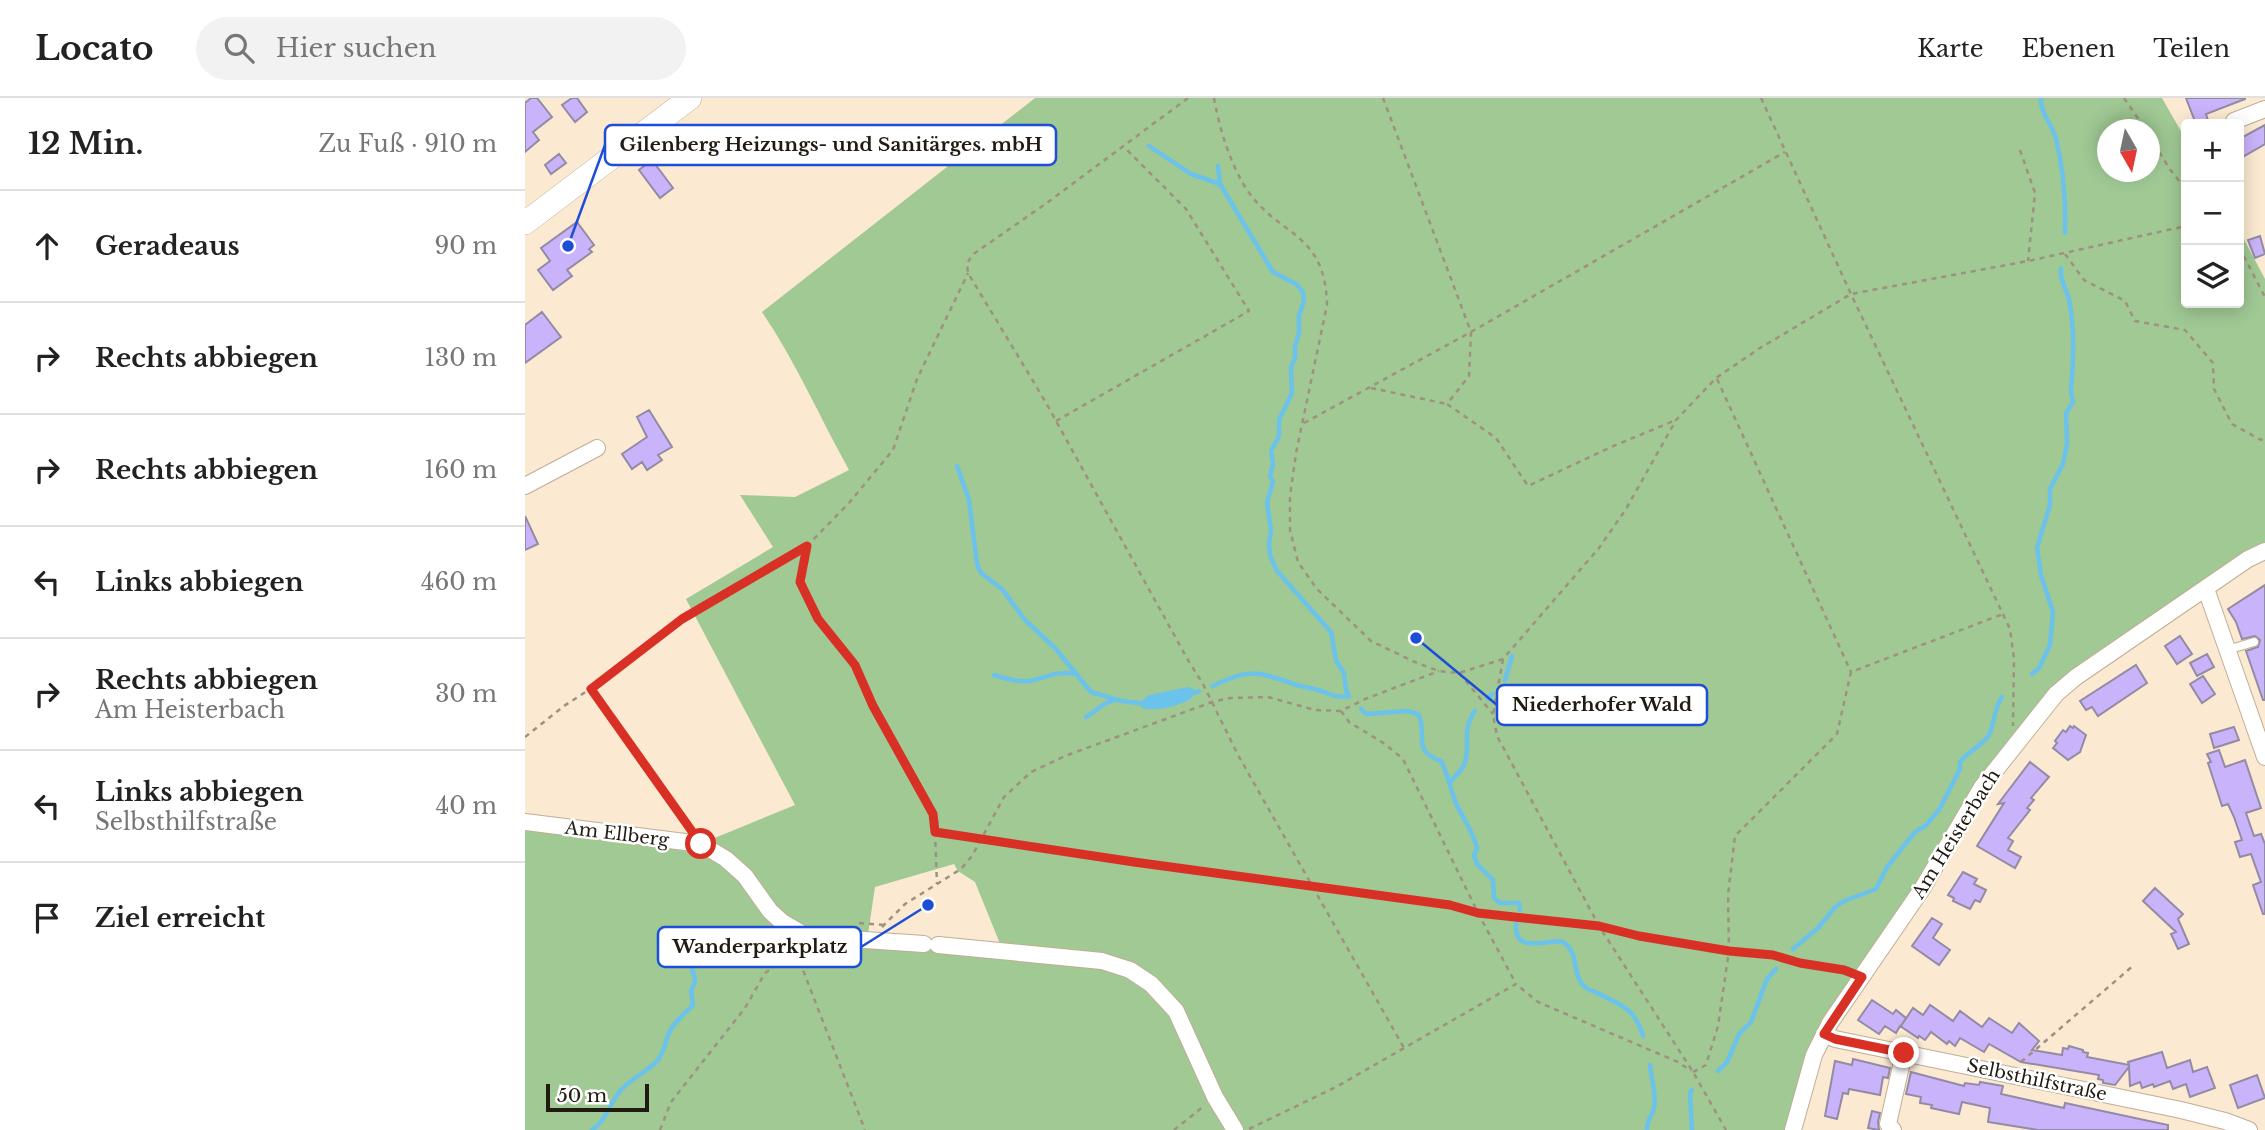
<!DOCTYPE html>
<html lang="de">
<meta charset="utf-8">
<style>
:root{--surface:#fff;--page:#f2f2f2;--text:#222;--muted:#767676;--line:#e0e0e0}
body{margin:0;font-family:"Libre Baskerville",serif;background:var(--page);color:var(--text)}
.controls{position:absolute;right:21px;top:21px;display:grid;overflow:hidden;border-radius:7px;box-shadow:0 4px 18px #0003}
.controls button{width:63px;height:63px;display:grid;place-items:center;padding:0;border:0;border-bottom:2px solid var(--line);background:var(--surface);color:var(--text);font:35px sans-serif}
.compass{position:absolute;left:1572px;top:21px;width:63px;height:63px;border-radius:50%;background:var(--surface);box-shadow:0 4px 18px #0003;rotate:171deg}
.scale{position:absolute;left:21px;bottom:18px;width:103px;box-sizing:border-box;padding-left:7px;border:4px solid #201a11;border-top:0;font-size:19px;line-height:24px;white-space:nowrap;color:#201a11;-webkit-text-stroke:5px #fff;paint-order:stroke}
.stop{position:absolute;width:21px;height:21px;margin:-16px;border:5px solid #d93025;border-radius:50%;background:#fff}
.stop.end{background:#d93025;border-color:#fff;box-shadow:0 2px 7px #0008}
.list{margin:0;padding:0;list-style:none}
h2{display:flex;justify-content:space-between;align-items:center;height:91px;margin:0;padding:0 28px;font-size:30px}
h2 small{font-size:23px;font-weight:400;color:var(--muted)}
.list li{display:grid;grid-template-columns:46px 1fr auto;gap:21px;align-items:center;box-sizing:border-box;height:112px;padding:0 28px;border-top:2px solid var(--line)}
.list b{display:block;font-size:26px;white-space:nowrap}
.list p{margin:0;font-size:23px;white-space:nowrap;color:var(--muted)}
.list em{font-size:23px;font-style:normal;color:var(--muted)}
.icon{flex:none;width:38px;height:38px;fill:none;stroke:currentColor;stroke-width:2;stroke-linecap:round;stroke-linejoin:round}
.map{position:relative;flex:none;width:1740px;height:1032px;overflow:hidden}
header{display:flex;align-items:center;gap:42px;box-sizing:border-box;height:98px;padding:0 35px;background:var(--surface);border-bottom:2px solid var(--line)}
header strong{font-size:33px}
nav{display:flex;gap:38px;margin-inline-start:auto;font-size:24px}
.search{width:490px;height:63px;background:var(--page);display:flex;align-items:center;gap:18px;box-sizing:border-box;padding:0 24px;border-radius:38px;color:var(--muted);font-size:26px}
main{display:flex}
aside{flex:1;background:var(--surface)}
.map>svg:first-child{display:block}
.green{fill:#a0c994;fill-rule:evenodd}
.water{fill:#6bc2ea}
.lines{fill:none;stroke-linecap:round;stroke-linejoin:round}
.stream{stroke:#6bc2ea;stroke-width:4.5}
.building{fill:#c9b3fa;stroke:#938ba4;stroke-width:2}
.lane-casing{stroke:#bfae96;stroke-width:10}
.street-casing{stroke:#bfae96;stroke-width:18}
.secondary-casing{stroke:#bfae96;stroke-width:24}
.path{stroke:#9e9180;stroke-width:2.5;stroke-dasharray:5 5;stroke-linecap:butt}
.lane{stroke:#fff;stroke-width:8}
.street{stroke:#fff;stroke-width:16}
.secondary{stroke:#fff;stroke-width:23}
.route{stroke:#d93025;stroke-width:9}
.labels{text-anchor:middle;stroke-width:5;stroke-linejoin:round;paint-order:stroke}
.street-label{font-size:18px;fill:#201a11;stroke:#fff}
.leader{fill:none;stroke:#1d4ed8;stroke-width:2.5}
.callout-dot{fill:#1d4ed8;stroke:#fff;stroke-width:2.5}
.callout{fill:#fff;stroke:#1d4ed8;stroke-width:2.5}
.callout-label{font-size:19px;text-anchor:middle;font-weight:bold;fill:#201a11}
</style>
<header>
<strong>Locato</strong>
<div class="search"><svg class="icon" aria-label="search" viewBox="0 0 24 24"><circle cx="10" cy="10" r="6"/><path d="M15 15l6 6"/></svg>Hier suchen</div>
<nav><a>Karte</a><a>Ebenen</a><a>Teilen</a></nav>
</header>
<main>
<aside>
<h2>12 Min.<small>Zu Fuß · 910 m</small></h2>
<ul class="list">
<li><svg class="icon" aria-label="ahead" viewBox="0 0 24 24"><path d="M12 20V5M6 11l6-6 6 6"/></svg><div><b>Geradeaus</b></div><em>90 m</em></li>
<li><svg class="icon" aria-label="right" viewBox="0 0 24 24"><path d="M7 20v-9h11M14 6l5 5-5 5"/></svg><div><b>Rechts abbiegen</b></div><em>130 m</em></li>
<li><svg class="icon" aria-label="right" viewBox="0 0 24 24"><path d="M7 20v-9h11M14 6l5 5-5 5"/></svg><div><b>Rechts abbiegen</b></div><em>160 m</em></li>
<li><svg class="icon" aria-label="left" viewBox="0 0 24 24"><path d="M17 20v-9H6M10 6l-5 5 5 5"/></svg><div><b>Links abbiegen</b></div><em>460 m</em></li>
<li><svg class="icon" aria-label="right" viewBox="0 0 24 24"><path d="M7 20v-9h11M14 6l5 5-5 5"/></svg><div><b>Rechts abbiegen</b><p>Am Heisterbach</p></div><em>30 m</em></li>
<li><svg class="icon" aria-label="left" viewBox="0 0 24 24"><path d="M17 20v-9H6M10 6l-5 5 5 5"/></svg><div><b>Links abbiegen</b><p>Selbsthilfstraße</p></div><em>40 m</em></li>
<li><svg class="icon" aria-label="arrive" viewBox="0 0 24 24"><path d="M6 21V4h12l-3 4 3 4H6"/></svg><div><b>Ziel erreicht</b></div></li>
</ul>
</aside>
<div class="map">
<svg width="1740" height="1032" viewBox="0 0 1740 1032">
<rect width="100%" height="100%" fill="#fbe9d1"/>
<!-- green -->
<path class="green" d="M 510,0 L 1637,0 L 1661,42 L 1661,205 L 1714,205 L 1714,132 L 1740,181 L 1740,449 L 1545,578 L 1297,927 L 1262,1032 L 0,1032 L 0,724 L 175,746 L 270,707 L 161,501 L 248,449 L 215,397 L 270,399 L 324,372 C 295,320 271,264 237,214 ZM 1582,32 L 1624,32 L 1624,74 L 1582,74 ZM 429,766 L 433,773 L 450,784 L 478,853 L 342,843 L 350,789 Z"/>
<!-- water -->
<path class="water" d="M 663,589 L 669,591 L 667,600 C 655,608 631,614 617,610 L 614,605 L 624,597 Z"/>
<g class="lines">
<!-- stream -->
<path class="stream" d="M 1516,0 C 1515,16 1528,27 1531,41 C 1539,73 1541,103 1540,135
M 624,48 L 666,76 L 695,86 L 748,174 L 771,186 L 778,194 L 779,202 L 774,218 L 774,235 L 770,248 L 770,260 L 766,269 L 767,295 L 754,322 L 754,338 L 746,353 L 748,366 L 745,378 L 748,384 L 742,404 L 746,433 L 744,446 L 745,457 L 752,473 L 806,534 L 811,562 L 819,575 L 821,592 L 824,598 C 807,600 807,596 793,592 C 784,589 775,589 766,585 C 731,573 722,571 688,588
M 693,68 L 695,86
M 432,368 L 444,402 L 452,466 L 456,475 L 477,491 L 500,522 L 530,550 L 566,594 L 597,603 L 614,605
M 1507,576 L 1514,570 L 1525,547 L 1528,514 L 1516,477 L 1512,450 L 1525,407 L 1525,391 L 1538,366 L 1542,346 L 1541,315 L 1548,304 L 1546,294 C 1548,265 1550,236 1545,207 C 1544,194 1534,184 1536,170
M 469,577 C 481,581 492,584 504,583 C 521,580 533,572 550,576
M 980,582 L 987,558
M 669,595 L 674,593
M 963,601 L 967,596
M 836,611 L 841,616 L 882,613 L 893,616 C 904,635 885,653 916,663 C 923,676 925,691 931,705 C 938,721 948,733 952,750 L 949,757 L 952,766 L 968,782 L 969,800 L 975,805 L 994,805 L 995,812
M 561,619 C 572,613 578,604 590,602
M 925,685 C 929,678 936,674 939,667 C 947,647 935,634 950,613
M 991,826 C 988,859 1029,839 1038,844 C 1055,855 1046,874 1058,887 C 1061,891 1068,893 1072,895 C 1096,907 1110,910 1118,938
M 1268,851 L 1294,829 L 1310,809 L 1319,803 L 1351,791 L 1362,769 L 1390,734 L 1400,728 L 1414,712 L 1435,671 L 1435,664 C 1444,652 1457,648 1464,637 C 1470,624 1469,610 1477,599
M 1193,973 L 1202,964 L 1214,936 L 1226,924 L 1242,881 L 1251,871
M 67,1032 C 80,1024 85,1005 95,993 C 105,981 125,972 133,962 C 139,954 140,946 143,937 C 148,925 159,916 168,907 L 166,892 C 171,884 171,880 167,872
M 1122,1032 C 1121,1022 1127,1019 1129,1010 C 1132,997 1126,980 1125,967
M 1167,1032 L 1165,995 L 1167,992"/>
</g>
<!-- building -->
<path class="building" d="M 6,0 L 12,0 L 27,19 L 8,34 L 14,42 L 0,54 L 0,5 Z
M 47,0 L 52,0 L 62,14 L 50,24 L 37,7 Z
M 1661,0 L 1720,0 L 1720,1 L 1681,16 L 1684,26 L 1671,26 Z
M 1740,27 L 1740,46 L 1714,61 L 1714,41 Z
M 34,56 L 41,65 L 26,76 L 20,67 Z
M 127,62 L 148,90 L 135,100 L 114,72 Z
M 52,124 L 69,147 L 64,151 L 67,154 L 42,172 L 47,178 L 28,192 L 13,172 L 25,163 L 16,150 Z
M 1735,138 L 1740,156 L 1730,160 L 1723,142 Z
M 17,214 L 36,239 L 0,265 L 0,227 Z
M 124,312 L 147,349 L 133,357 L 137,362 L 122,372 L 117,364 L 107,371 L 97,356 L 122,339 L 112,319 Z
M 0,418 L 13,446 L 0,452 Z
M 1740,487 L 1740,602 L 1738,602 L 1721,553 L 1733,549 L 1735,542 L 1730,538 L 1717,541 L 1711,524 L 1703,511 Z
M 1655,538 L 1667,556 L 1652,566 L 1640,548 Z
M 1682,556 L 1689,569 L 1672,578 L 1665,565 Z
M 1611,567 L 1622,585 L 1573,618 L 1567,609 L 1561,612 L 1555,603 Z
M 1678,578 L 1690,596 L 1677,605 L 1665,586 Z
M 1545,628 L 1548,630 L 1549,628 L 1561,637 L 1555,654 L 1543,662 L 1528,650 L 1532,645 L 1530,643 L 1538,632 L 1541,634 Z
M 1709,629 L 1714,642 L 1689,650 L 1685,636 Z
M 1694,652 L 1700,669 L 1720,662 L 1736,710 L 1721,715 L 1729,738 L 1736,736 L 1740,746 L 1740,816 L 1738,816 L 1728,787 L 1736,784 L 1726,756 L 1715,759 L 1710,744 L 1717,742 L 1709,719 L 1703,706 L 1697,708 L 1683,665 L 1686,664 L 1682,656 Z
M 1505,664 L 1524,679 L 1506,700 L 1509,702 L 1502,710 L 1505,712 L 1483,740 L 1488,743 L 1483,752 L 1496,759 L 1490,770 L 1452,748 L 1479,705 L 1473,706 Z
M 1438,774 L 1452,781 L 1449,786 L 1461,792 L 1455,804 L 1450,802 L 1445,811 L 1428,803 L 1429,800 L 1423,797 Z
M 1630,790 L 1658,816 L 1653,821 L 1664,846 L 1653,851 L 1646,836 L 1651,834 L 1618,803 Z
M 1407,820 L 1417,826 L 1408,840 L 1425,852 L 1414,867 L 1387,848 Z
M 1347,902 L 1368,916 L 1371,912 L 1381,920 L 1376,928 L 1388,910 L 1398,917 L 1405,907 L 1428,923 L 1435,913 L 1457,929 L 1464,920 L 1487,935 L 1494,925 L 1514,943 L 1507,952 L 1537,957 L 1538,950 L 1543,951 L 1544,948 L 1558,952 L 1558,954 L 1563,955 L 1562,959 L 1604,967 L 1603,964 L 1637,954 L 1642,970 L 1665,962 L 1668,974 L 1682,969 L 1690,990 L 1665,999 L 1661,986 L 1648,991 L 1645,983 L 1629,989 L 1628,986 L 1617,990 L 1615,984 L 1605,988 L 1604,969 L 1590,987 L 1578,985 L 1578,982 L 1573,981 L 1574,977 L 1496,964 L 1464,946 L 1459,954 L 1435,940 L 1430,948 L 1424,943 L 1422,946 L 1406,934 L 1400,942 L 1394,938 L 1393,940 L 1375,928 L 1371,935 L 1360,928 L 1354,936 L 1333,922 Z
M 1328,961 L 1365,970 L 1363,980 L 1358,979 L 1355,997 L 1324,991 L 1323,996 L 1318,995 L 1312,1021 L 1300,1018 L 1310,963 L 1327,967 Z
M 1386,974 L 1439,988 L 1440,985 L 1454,987 L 1455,984 L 1478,988 L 1476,996 L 1539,1010 L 1540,1005 L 1554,1008 L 1643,1027 L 1643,1032 L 1513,1032 L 1463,1024 L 1465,1010 L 1437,1004 L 1434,1016 L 1406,1010 L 1407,1007 L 1395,1005 L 1396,999 L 1381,996 Z
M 1732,977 L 1740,1000 L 1713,1010 L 1705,987 Z
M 1347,1013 L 1355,1015 L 1353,1024 L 1354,1032 L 1343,1030 Z"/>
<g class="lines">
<defs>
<path id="lane" d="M 1702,552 L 1729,544"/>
<path id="street" d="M 1709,23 L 1740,11
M 0,388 L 72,350
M 1681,491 L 1740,659
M 0,724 L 176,746 L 201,761 L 220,778 L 245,813 L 257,824 L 281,838 L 399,846
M 413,847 L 577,863 L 605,872 L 626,886 L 651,913 L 690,999 L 710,1032
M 1299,936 L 1310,941 L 1656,1012 L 1700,1023 L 1724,1032
M 1268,1032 L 1289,957 L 1305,925 L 1397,791 L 1457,689 L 1531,596 L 1551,579 L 1723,461 L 1740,453
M 1368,1032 L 1363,1026 L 1379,955"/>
<path id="secondary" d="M 0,125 L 165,0"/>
</defs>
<!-- lane casing -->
<use href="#lane" class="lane-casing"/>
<!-- street casing -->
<use href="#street" class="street-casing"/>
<!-- secondary casing -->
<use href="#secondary" class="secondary-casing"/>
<!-- path -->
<path class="path" d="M 663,0 L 519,107 L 447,157 L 442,166 L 443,175 L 520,303 L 663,562 L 678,586 L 713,657 L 879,950
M 689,0 C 694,29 704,62 719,87 C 751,140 800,130 802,207 L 771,355 L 765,398 L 765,432 L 773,464 L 792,491 L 846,543 L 892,565 L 914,573 L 934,575 L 978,561 L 1074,450 L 1101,411 L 1151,322 L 1191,280 L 1235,250 L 1326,196 L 1503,163 L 1661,128
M 858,0 L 946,234 L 1260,54
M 1236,0 L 1326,196 L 1485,531 L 1489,560 L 1488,628
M 1599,0 L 1621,32
M 1624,37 L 1644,70 L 1661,92
M 1495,52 L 1510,95 L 1503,163
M 1714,149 L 1740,199
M 1540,156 L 1559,182 L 1600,203 L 1610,223 L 1660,232 L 1688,265 L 1689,291 L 1707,326 L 1736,342 L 1740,340
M 1192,281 L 1326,574
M 846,290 L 922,306
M 531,323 L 724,213 L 661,111 L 598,48
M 779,325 L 946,234 L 944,278 L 922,306 L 971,340 L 1003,388 L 1086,349 L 1151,322
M 282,448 L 275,484 L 293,521 L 330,567 L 348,608 L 408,716 L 410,734 L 609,764 L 925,807 L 953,815 L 1074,828 L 1114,838 L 1204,853 L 1248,857 L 1275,865 L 1322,873
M 978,561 L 968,617 L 972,638 L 1074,828 L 1168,974 L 1201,1032
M 934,575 L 968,616
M 816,613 L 824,624 L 860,646 L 878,661 L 953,815 L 990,884
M 0,639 L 39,608 L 65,591
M 164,731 L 66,591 L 157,521 L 282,448 L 324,405 L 368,352 L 392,281 L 443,175
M 410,734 L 412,786
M 334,825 L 359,827
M 357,829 L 380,806 L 436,771 L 447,758 L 479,699 L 506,674 L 540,658 L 687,604 L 705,600 L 743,599 L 790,612 L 816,613 L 840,601 L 914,573
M 271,854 L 340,1032
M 1496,964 L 1609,867
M 1168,974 L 1181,967 L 1193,928 L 1204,853 L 1203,797 L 1210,738 L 1312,636 L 1326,574 L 1478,516
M 724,1031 L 811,989 L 991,886 L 1013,904 L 1153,964 L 1166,973
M 135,1032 L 146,1004 L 220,910 L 240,875 L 271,854 L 274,849
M 649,1032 L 679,1008"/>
<!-- lane -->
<use href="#lane" class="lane"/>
<!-- street -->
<use href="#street" class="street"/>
<!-- secondary -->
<use href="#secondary" class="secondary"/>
</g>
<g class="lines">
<!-- route -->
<path class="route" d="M 176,746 L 66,591 L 157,521 L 282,448 L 275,484 L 293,521 L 330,567 L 348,608 L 408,716 L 410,734 L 609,764 L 925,807 L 953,815 L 1074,828 L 1114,838 L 1204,853 L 1248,857 L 1275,865 L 1319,872 L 1337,879 L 1299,936 L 1310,941 L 1379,955"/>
</g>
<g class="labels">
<!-- street labels -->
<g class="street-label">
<text transform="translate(92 736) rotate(7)" y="6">Am Ellberg</text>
<text transform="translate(1431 736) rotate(-58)" y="6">Am Heisterbach</text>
<text transform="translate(1512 982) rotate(12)" y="6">Selbsthilfstraße</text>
</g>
</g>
<!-- callouts -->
<path class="leader" d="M43 148L80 47M891 540L972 607M403 807L336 849"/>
<g class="callout-dot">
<circle cx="43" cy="148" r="7"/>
<circle cx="891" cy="540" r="7"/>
<circle cx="403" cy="807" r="7"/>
</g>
<g class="callout">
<rect x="80" y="27" width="451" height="40" rx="7"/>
<rect x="972" y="587" width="210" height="40" rx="7"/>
<rect x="133" y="829" width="203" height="40" rx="7"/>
</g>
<g class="callout-label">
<text x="306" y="53">Gilenberg Heizungs- und Sanitärges. mbH</text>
<text x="1077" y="613">Niederhofer Wald</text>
<text x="235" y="855">Wanderparkplatz</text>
</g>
</svg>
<div class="controls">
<button>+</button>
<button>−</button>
<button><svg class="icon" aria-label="layers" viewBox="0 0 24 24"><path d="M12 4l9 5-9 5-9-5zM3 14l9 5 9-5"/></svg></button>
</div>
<svg class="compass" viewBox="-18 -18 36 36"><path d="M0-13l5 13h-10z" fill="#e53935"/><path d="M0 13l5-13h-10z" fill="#767676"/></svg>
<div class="scale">50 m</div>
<div class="stop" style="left:176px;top:746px"></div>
<div class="stop end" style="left:1379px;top:955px"></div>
</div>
</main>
